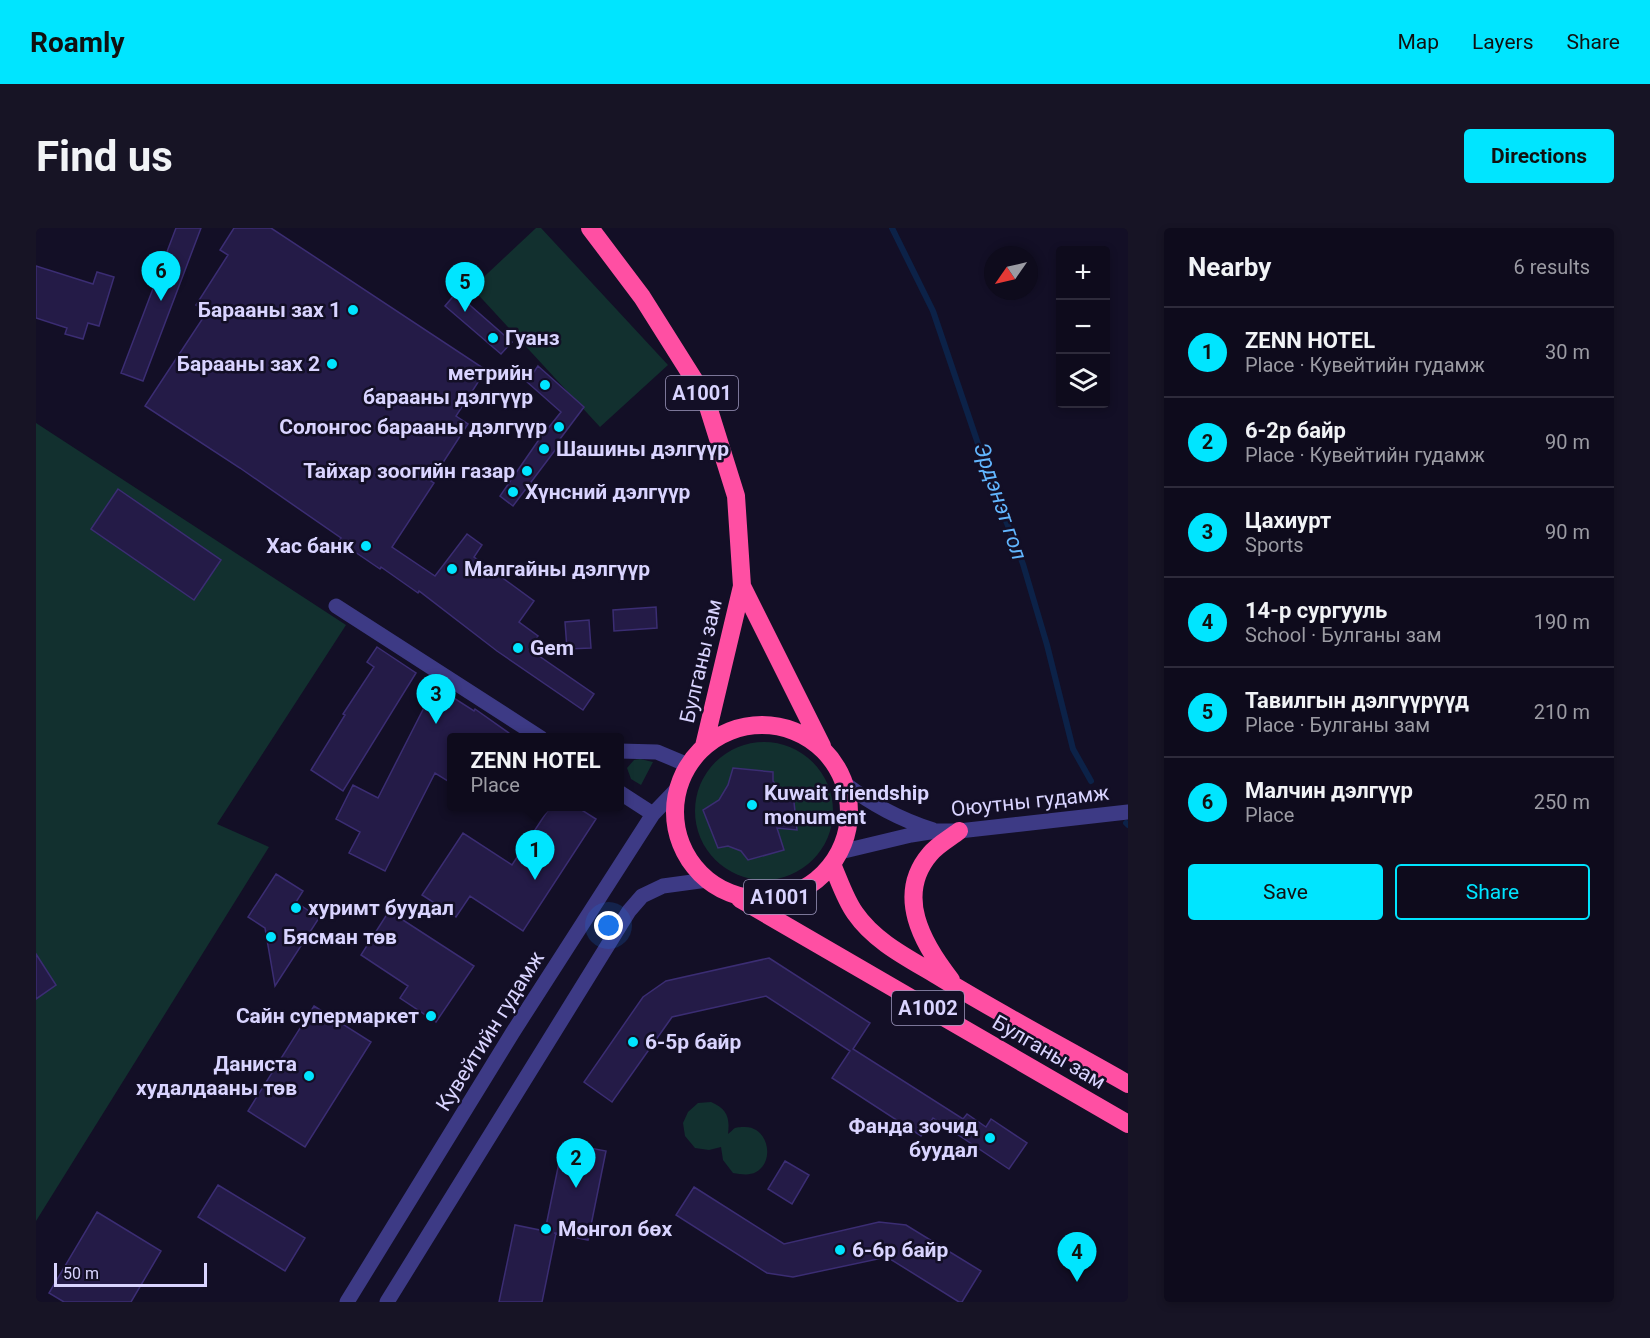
<!DOCTYPE html>
<meta charset="utf-8">
<style>
:root{--surface:#0e0b1c;--page:#171425;--text:#f1f3f6;--muted:#9b9ba3;--line:#2e2b3b;--accent:#00e5ff}
body{margin:0;font-family:Roboto,sans-serif;background:var(--page);color:var(--text)}
.controls{position:absolute;right:18px;top:18px;display:grid;overflow:hidden;border-radius:6px;box-shadow:0 3px 9px #0003}
.controls button{width:54px;height:54px;display:grid;place-items:center;padding:0;border:0;border-bottom:2px solid var(--line);background:var(--surface);color:var(--text);font:30px sans-serif}
.compass{position:absolute;left:948px;top:18px;width:54px;height:54px;border-radius:50%;background:var(--surface);box-shadow:0 3px 9px #0003;rotate:236deg}
.scale{position:absolute;left:18px;bottom:15px;width:153px;box-sizing:border-box;padding-left:6px;border:3px solid #d9d4ff;border-top:0;font-size:16px;line-height:21px;white-space:nowrap;color:#d9d4ff;-webkit-text-stroke:4px #130f26;paint-order:stroke}
.you{position:absolute;left:573px;top:698px;width:21px;height:21px;margin:-15px;border:4px solid #fff;border-radius:50%;background:#1a73e8;box-shadow:0 0 0 9px #1a73e833}
.badge{display:grid;place-items:center;width:39px;height:39px;border-radius:50%;background:var(--accent);color:#111;font-size:20px;font-weight:700}
.pin{position:absolute;translate:-50% -50px;filter:drop-shadow(0 2px 3px #0008)}
.pin::after{content:'';position:absolute;top:32px;width:21px;height:18px;background:inherit;clip-path:polygon(0 0,100% 0,50% 100%)}
.popup{position:absolute;left:411px;top:505px;width:177px;height:78px;box-sizing:border-box;display:grid;place-content:center;border-radius:6px;background:var(--surface);filter:drop-shadow(0 2px 4px #0005);font-size:20px;white-space:nowrap;color:var(--muted)}
.popup b{font-size:22px;color:var(--text)}
.popup::after{content:'';position:absolute;left:50%;top:100%;margin-left:-12px;border:12px solid transparent;border-top-color:var(--surface)}
.list{margin:0;padding:0;list-style:none}
h2{display:flex;justify-content:space-between;align-items:center;height:78px;margin:0;padding:0 24px;font-size:26px}
h2 small{font-size:20px;font-weight:400;color:var(--muted)}
.list li{display:grid;grid-template-columns:39px 1fr auto;gap:18px;align-items:center;box-sizing:border-box;height:90px;padding:0 24px;border-top:2px solid var(--line)}
.list b{display:block;font-size:22px;white-space:nowrap}
.list p{margin:0;font-size:20px;white-space:nowrap;color:var(--muted)}
.list em{font-size:20px;font-style:normal;color:var(--muted)}
.actions{display:flex;gap:12px;padding:18px 24px}
.actions a{flex:1;padding:14px 0;border:2px solid var(--accent);border-radius:6px;text-align:center;font-size:21px;color:var(--accent)}
.actions .main{background:var(--accent);color:#111}
.icon{flex:none;width:33px;height:33px;fill:none;stroke:currentColor;stroke-width:2;stroke-linecap:round;stroke-linejoin:round}
.map{position:relative;flex:none;width:1092px;height:1074px;overflow:hidden;border-radius:6px}
header{display:flex;align-items:center;gap:36px;box-sizing:border-box;height:84px;padding:0 30px;background:var(--accent);color:#111}
header strong{font-size:28px}
nav{display:flex;gap:33px;margin-inline-start:auto;font-size:21px}
.intro{display:flex;align-items:center;justify-content:space-between;box-sizing:border-box;height:144px;padding:0 36px}
h1{margin:0;font-size:42px}
.button{padding:15px 27px;border-radius:6px;background:var(--accent);color:#111;font-size:21px;font-weight:700}
main{display:flex;gap:36px;padding:0 36px}
aside{flex:1;background:var(--surface);border-radius:6px;box-shadow:0 3px 9px #0003}
.map>svg:first-child{display:block}
.green{fill:#12302f}
.lines{fill:none;stroke-linecap:round;stroke-linejoin:round}
.stream{stroke:#0c2248;stroke-width:6}
.building{fill:#241b47;stroke:#3b2d73;stroke-width:1.5}
.minor{stroke:#3d3a85;stroke-width:15}
.highway{stroke:#ff4fa3;stroke-width:18}
.poi-dot{fill:#00e5ff;stroke:#130f26;stroke-width:2}
.labels{text-anchor:middle;stroke-width:5;stroke-linejoin:round;paint-order:stroke}
.shield{fill:#130f26;stroke:#9e99be;stroke-width:1.5}
.shield-label{font-size:20px;font-weight:bold;fill:#d9d4ff}
.poi-label{font-size:21px;font-weight:bold;fill:#d9d4ff;stroke:#130f26;text-anchor:start}
.street-label{font-size:21px;fill:#d9d4ff;stroke:#130f26}
.water-label{font-size:22px;font-style:italic;fill:#62b6ff;stroke:#130f26}
</style>
<header>
<strong>Roamly</strong>
<nav><a>Map</a><a>Layers</a><a>Share</a></nav>
</header>
<div class="intro"><h1>Find us</h1><a class="button">Directions</a></div>
<main>
<div class="map">
<svg width="1092" height="1074" viewBox="0 0 1092 1074">
<rect width="100%" height="100%" fill="#130f26"/>
<!-- green -->
<path class="green" d="M 500,0 L 505,0 L 632,137 L 564,199 L 436,60 Z
M 0,195 L 310,397 L 181,596 L 233,619 L 0,993 Z
M659 583a69 69 0 1 1 138 0a69 69 0 1 1-138 0Z
M 604,531 L 617,534 L 605,557 L 595,551 L 591,540 L 598,532 Z
M 675,874 C 691,881 694,889 692,906 C 695,904 697,901 699,900 C 701,899 707,899 709,899 C 733,899 739,934 720,944 C 713,948 705,946 697,945 L 687,932 L 685,919 L 673,922 L 659,920 L 649,908 L 647,895 L 652,884 L 662,875 Z"/>
<g class="lines">
<!-- stream -->
<path class="stream" d="M 856,0 L 897,83 L 956,257 L 987,336 L 1011,417 L 1037,521 L 1055,553
M 1090,595 L 1092,597"/>
</g>
<!-- building -->
<path class="building" d="M 140,0 L 165,0 L 107,153 L 85,145 Z
M 198,0 L 235,0 L 450,142 L 420,188 L 432,196 L 395,253 L 398,255 L 356,319 L 399,348 L 431,306 L 446,317 L 438,329 L 498,373 L 483,394 L 502,408 L 493,421 L 558,466 L 547,482 L 461,423 L 383,363 L 382,365 L 345,339 L 344,341 L 303,313 L 305,310 L 204,240 L 109,178 L 171,84 L 160,77 L 192,27 L 184,22 Z
M 0,38 L 57,56 L 61,44 L 78,49 L 63,98 L 52,95 L 47,111 L 29,106 L 31,100 L 0,90 Z
M 420,65 L 476,114 L 465,126 L 409,78 Z
M 502,138 L 548,179 L 521,215 L 523,217 L 477,278 L 464,268 L 502,213 L 525,184 L 491,154 Z
M 82,261 L 185,332 L 158,372 L 55,301 Z
M 620,379 L 621,400 L 578,403 L 577,382 Z
M 553,392 L 555,420 L 531,421 L 529,394 Z
M 341,419 L 380,445 L 307,563 L 275,542 L 309,487 L 307,486 L 338,439 L 331,434 Z
M 399,458 L 438,483 L 439,481 L 480,510 L 415,510 L 415,555 L 399,545 L 349,643 L 313,625 L 324,604 L 300,591 L 317,557 L 342,570 Z
M 697,540 L 737,544 L 737,553 L 745,563 L 757,565 L 761,602 L 741,600 L 748,622 L 712,632 L 705,623 L 692,618 L 682,620 L 667,582 L 683,572 L 692,557 Z
M 514,579 L 541,579 L 560,591 L 487,703 L 434,668 L 420,689 L 386,667 L 427,605 L 476,637 Z
M 240,646 L 267,663 L 260,674 L 283,690 L 239,758 L 229,700 L 212,689 Z
M 353,683 L 438,738 L 400,794 L 364,770 L 372,758 L 325,727 Z
M 0,726 L 20,757 L 0,771 Z
M 733,730 L 834,795 L 817,821 L 927,891 L 931,886 L 950,899 L 955,891 L 991,915 L 973,941 L 897,890 L 885,908 L 796,850 L 814,823 L 730,768 L 636,789 L 576,874 L 548,854 L 607,769 L 630,753 Z
M 278,778 L 335,814 L 269,919 L 212,883 Z
M 527,915 L 570,923 L 552,1012 L 518,1005 L 520,1005 L 506,1074 L 463,1074 L 479,997 L 509,1003 Z
M 749,933 L 773,947 L 756,976 L 732,961 Z
M 182,957 L 269,1010 L 249,1043 L 162,989 Z
M 658,959 L 748,1016 L 843,994 L 870,997 L 945,1043 L 926,1074 L 923,1074 L 851,1029 L 757,1049 L 731,1045 L 640,987 Z
M 61,984 L 125,1023 L 95,1074 L 28,1074 L 13,1065 Z"/>
<g class="lines">
<!-- minor -->
<path class="minor" d="M 300,378 L 505,510
M 583,523 L 621,524 L 652,537
M 808,555 C 837,577 863,591 897,602
M 583,564 L 617,586
M 804,624 L 875,607 L 900,603 L 923,603 L 1092,584
M 311,1074 L 477,804 L 617,586 L 641,561
M 351,1074 L 593,683 L 606,668 L 627,658 L 671,652"/>
<!-- highway -->
<path class="highway" d="M 554,0 L 606,69 L 669,169 L 700,268 L 706,358 L 668,518
M 706,358 L 786,518
M639 584a87 87 0 1 1 174 0a87 87 0 1 1-174 0Z
M 796,636 C 803,652 809,671 819,685 C 839,714 872,730 902,748 C 964,786 1029,820 1092,856
M 704,671 L 1092,896
M 915,752 C 886,715 859,667 894,626 C 901,617 914,610 923,603"/>
</g>
<!-- markers -->
<g class="poi-dot">
<circle cx="317" cy="82" r="6"/>
<circle cx="457" cy="110" r="6"/>
<circle cx="296" cy="136" r="6"/>
<circle cx="509" cy="157" r="6"/>
<circle cx="523" cy="199" r="6"/>
<circle cx="508" cy="221" r="6"/>
<circle cx="491" cy="243" r="6"/>
<circle cx="477" cy="264" r="6"/>
<circle cx="330" cy="318" r="6"/>
<circle cx="416" cy="341" r="6"/>
<circle cx="482" cy="420" r="6"/>
<circle cx="716" cy="577" r="6"/>
<circle cx="260" cy="680" r="6"/>
<circle cx="235" cy="709" r="6"/>
<circle cx="395" cy="788" r="6"/>
<circle cx="597" cy="814" r="6"/>
<circle cx="273" cy="848" r="6"/>
<circle cx="954" cy="910" r="6"/>
<circle cx="510" cy="1001" r="6"/>
<circle cx="804" cy="1022" r="6"/>
</g>
<g class="labels">
<!-- shield labels -->
<g class="shield">
<rect x="630" y="148" width="72" height="34" rx="4.5"/>
<rect x="708" y="652" width="72" height="34" rx="4.5"/>
<rect x="856" y="763" width="72" height="34" rx="4.5"/>
</g>
<g class="shield-label">
<text x="666" y="172">A1001</text>
<text x="744" y="676">A1001</text>
<text x="892" y="787">A1002</text>
</g>
<!-- poi labels -->
<g class="poi-label">
<text x="305" y="89" text-anchor="end">Барааны зах 1</text>
<text x="469" y="117">Гуанз</text>
<text x="284" y="143" text-anchor="end">Барааны зах 2</text>
<text x="497" y="152" text-anchor="end">метрийн<tspan x="497" dy="24">барааны дэлгүүр</tspan></text>
<text x="511" y="206" text-anchor="end">Солонгос барааны дэлгүүр</text>
<text x="520" y="228">Шашины дэлгүүр</text>
<text x="479" y="250" text-anchor="end">Тайхар зоогийн газар</text>
<text x="489" y="271">Хүнсний дэлгүүр</text>
<text x="318" y="325" text-anchor="end">Хас банк</text>
<text x="428" y="348">Малгайны дэлгүүр</text>
<text x="494" y="427">Gem</text>
<text x="728" y="572">Kuwait friendship<tspan x="728" dy="24">monument</tspan></text>
<text x="272" y="687">хуримт буудал</text>
<text x="247" y="716">Бясман төв</text>
<text x="383" y="795" text-anchor="end">Сайн супермаркет</text>
<text x="609" y="821">6-5р байр</text>
<text x="261" y="843" text-anchor="end">Даниста<tspan x="261" dy="24">худалдааны төв</tspan></text>
<text x="942" y="905" text-anchor="end">Фанда зочид<tspan x="942" dy="24">буудал</tspan></text>
<text x="522" y="1008">Монгол бөх</text>
<text x="816" y="1029">6-6р байр</text>
</g>
<!-- street labels -->
<g class="street-label">
<text transform="translate(665 433) rotate(-77)" y="7">Булганы зам</text>
<text transform="translate(994 573) rotate(-6)" y="7">Оюутны гудамж</text>
<text transform="translate(454 803) rotate(-58)" y="7">Кувейтийн гудамж</text>
<text transform="translate(1013 824) rotate(30)" y="7">Булганы зам</text>
</g>
<!-- water labels -->
<g class="water-label">
<text transform="translate(965 273) rotate(71)" y="8">Эрдэнэт гол</text>
</g>
</g>
</svg>
<div class="controls">
<button>+</button>
<button>−</button>
<button><svg class="icon" aria-label="layers" viewBox="0 0 24 24"><path d="M12 4l9 5-9 5-9-5zM3 14l9 5 9-5"/></svg></button>
</div>
<svg class="compass" viewBox="-18 -18 36 36"><path d="M0-13l5 13h-10z" fill="#e53935"/><path d="M0 13l5-13h-10z" fill="#9b9ba3"/></svg>
<div class="scale">50 m</div>
<div class="you"></div>
<div class="pin badge" style="left:499px;top:652px">1</div>
<div class="popup"><b>ZENN HOTEL</b>Place</div>
<div class="pin badge" style="left:540px;top:960px">2</div>
<div class="pin badge" style="left:400px;top:496px">3</div>
<div class="pin badge" style="left:1041px;top:1054px">4</div>
<div class="pin badge" style="left:429px;top:84px">5</div>
<div class="pin badge" style="left:125px;top:73px">6</div>
</div>
<aside>
<h2>Nearby<small>6 results</small></h2>
<ul class="list">
<li><span class="badge">1</span><div><b>ZENN HOTEL</b><p>Place · Кувейтийн гудамж</p></div><em>30 m</em></li>
<li><span class="badge">2</span><div><b>6-2р байр</b><p>Place · Кувейтийн гудамж</p></div><em>90 m</em></li>
<li><span class="badge">3</span><div><b>Цахиурт</b><p>Sports</p></div><em>90 m</em></li>
<li><span class="badge">4</span><div><b>14-р сургууль</b><p>School · Булганы зам</p></div><em>190 m</em></li>
<li><span class="badge">5</span><div><b>Тавилгын дэлгүүрүүд</b><p>Place · Булганы зам</p></div><em>210 m</em></li>
<li><span class="badge">6</span><div><b>Малчин дэлгүүр</b><p>Place</p></div><em>250 m</em></li>
</ul>
<div class="actions"><a class="main">Save</a><a>Share</a></div>
</aside>
</main>
